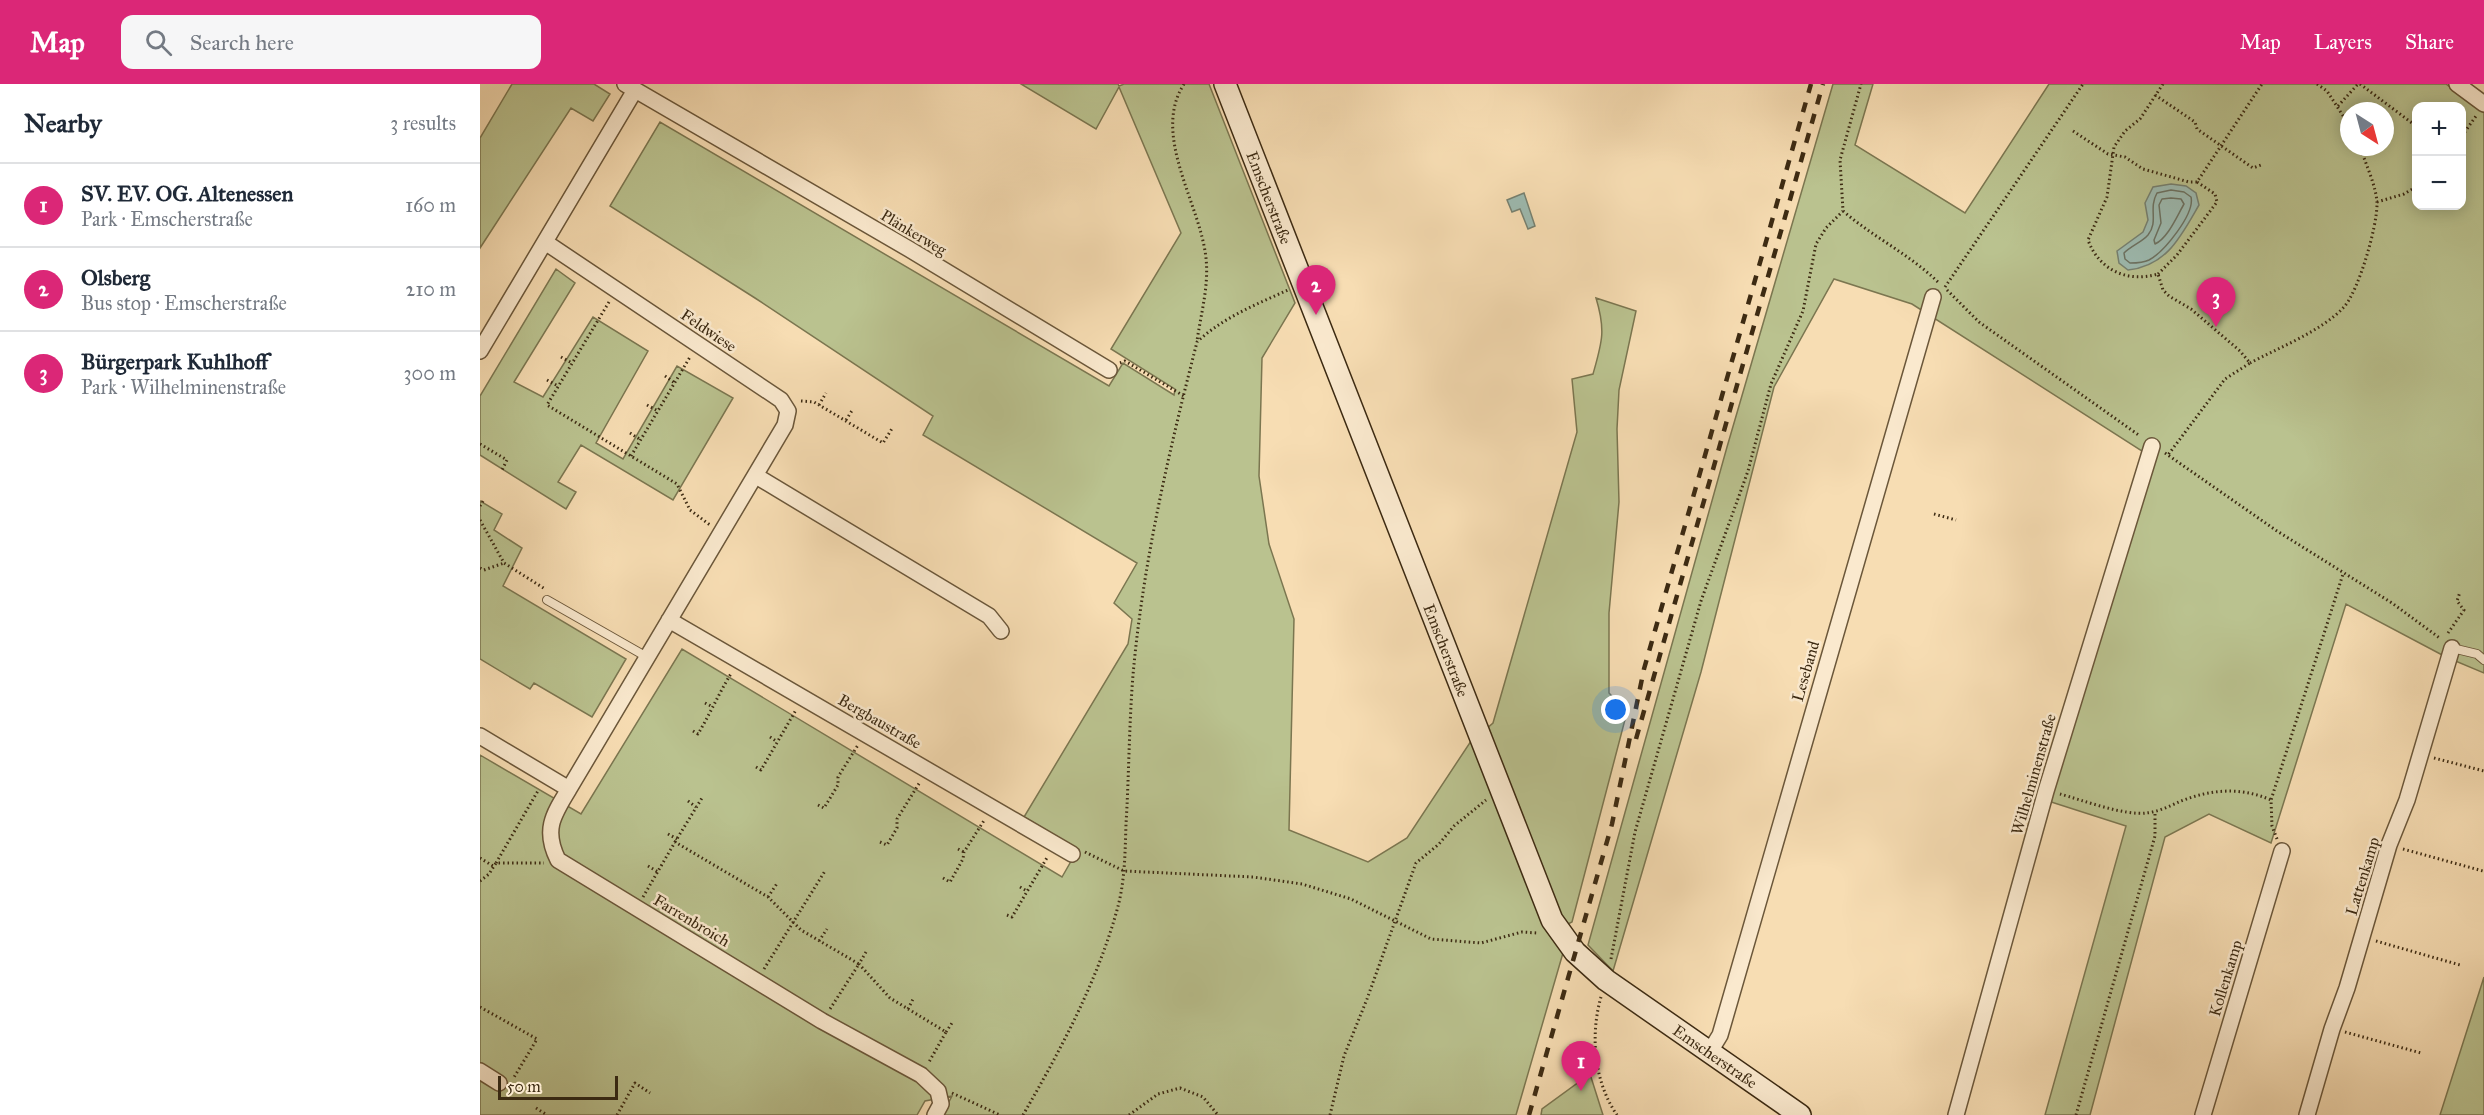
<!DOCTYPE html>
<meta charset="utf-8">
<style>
:root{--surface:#fff;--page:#f6f6f7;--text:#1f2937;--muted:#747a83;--line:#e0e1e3;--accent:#db2777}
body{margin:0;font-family:"IM FELL Great Primer",serif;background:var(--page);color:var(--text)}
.controls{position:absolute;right:18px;top:18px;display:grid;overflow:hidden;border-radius:12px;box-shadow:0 3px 15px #0003}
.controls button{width:54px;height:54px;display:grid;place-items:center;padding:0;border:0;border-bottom:2px solid var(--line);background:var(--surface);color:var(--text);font:30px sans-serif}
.compass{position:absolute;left:1860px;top:18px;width:54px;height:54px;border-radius:50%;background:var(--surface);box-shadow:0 3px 15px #0003;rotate:144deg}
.scale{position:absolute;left:18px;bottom:15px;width:120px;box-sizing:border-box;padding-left:6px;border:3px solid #3c2a12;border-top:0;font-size:16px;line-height:21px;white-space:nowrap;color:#3c2a12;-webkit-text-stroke:4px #fae9ce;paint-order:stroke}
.you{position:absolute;left:1136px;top:626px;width:21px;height:21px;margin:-15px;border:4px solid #fff;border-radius:50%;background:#1a73e8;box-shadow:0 0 0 9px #1a73e833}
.badge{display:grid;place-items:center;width:39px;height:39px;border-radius:50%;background:var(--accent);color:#fff;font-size:20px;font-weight:700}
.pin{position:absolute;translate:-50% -50px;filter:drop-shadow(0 2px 3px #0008)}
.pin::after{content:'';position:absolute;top:32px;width:21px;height:18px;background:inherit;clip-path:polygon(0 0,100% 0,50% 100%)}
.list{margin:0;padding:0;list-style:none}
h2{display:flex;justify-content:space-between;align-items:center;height:78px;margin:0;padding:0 24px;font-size:26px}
h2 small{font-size:20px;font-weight:400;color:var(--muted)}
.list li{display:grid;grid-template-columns:39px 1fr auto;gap:18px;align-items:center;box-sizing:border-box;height:84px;padding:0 24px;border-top:2px solid var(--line)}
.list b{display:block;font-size:22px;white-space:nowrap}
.list p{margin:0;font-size:20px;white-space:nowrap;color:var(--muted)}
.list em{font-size:20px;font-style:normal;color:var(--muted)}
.icon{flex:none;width:33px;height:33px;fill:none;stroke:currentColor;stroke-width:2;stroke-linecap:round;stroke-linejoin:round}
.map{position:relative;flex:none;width:2004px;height:1031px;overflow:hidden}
header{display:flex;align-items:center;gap:36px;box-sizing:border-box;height:84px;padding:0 30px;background:var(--accent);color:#fff}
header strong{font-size:28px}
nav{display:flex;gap:33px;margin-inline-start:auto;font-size:21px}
.search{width:420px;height:54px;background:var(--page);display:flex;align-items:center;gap:15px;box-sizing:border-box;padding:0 21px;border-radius:12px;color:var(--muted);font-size:22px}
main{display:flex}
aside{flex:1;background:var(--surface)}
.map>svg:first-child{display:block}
.green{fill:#bac28f;stroke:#7b7650;stroke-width:1.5;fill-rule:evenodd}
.water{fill:#9dbbb1;stroke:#768171;stroke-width:1.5}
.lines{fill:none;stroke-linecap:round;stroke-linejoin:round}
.shore{stroke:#6c7262;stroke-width:1.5}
.lane-casing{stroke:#6b573a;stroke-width:10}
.street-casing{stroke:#6b573a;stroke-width:18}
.secondary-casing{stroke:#3c2a12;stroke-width:24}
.path{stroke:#3c2a12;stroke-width:3;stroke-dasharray:1.5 3;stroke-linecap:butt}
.lane{stroke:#fae9ce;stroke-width:8}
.street{stroke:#fae9ce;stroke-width:15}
.secondary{stroke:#fae9ce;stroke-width:21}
.rail{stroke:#3c2a12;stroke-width:4.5;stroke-dasharray:10 10;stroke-linecap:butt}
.labels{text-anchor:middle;stroke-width:5;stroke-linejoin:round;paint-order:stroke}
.street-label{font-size:16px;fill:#3c2a12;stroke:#fae9ce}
</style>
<header>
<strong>Map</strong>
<div class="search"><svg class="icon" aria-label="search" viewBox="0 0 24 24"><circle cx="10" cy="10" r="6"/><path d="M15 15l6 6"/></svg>Search here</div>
<nav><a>Map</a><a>Layers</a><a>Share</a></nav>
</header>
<main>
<aside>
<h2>Nearby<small>3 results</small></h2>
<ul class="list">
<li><span class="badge">1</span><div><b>SV. EV. OG. Altenessen</b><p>Park · Emscherstraße</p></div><em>160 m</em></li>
<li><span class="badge">2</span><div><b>Olsberg</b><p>Bus stop · Emscherstraße</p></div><em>210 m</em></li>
<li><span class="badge">3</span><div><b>Bürgerpark Kuhlhoff</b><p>Park · Wilhelminenstraße</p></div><em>300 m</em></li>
</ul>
</aside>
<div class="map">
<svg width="2004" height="1031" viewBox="0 0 2004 1031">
<rect width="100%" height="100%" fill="#f7ddb3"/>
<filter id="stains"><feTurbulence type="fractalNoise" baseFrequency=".00333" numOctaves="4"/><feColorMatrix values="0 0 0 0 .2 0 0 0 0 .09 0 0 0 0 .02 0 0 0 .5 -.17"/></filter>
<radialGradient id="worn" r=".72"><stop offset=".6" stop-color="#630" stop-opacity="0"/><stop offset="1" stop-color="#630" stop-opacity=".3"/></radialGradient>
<!-- green -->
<path class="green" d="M 32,0 L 114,0 L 130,10 L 113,37 L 91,24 L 0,164 L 0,54 Z
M 541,0 L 638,0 L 639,2 L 644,0 L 729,0 L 815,219 L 782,274 L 779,392 L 789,460 L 814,535 L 809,746 L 888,778 L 927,754 L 993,654 L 1085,862 L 1036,1031 L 462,1031 L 472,1012 L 445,1017 L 437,1031 L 0,1031 L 0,671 L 101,730 L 202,565 L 582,793 L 598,765 L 544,733 L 648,560 L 652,535 L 634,519 L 657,479 L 443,351 L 453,332 L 275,214 L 130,122 L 180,38 L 629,302 L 643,279 L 694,311 L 695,305 L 631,265 L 701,149 L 639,3 L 616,45 Z
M 1353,0 L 1393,0 L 1375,61 L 1485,129 L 1569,0 L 1966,0 L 2004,29 L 2004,589 L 1966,573 L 1866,520 L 1791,759 L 1729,730 L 1685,753 L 1610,1031 L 1565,1031 L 1646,742 L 1565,716 L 1673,374 L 1432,220 L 1354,195 L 1294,303 L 1221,588 L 1133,887 L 1108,861 L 1247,363 ZM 1936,22 L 1982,22 L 1982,122 L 1936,122 ZM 1869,27 L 1905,27 L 1905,63 L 1869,63 Z
M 76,185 L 95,199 L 34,298 L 63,313 L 113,233 L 168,267 L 116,359 L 143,375 L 197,282 L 253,314 L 193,416 L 101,361 L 78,398 L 96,408 L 86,425 L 0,371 L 0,312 Z
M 1116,214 L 1156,227 L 1139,306 L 1137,345 L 1139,418 L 1129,529 L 1129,609 L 1147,628 L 1092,838 L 1082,843 L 1005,646 L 1013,639 L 1097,348 L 1092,295 L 1113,290 C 1122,258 1126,247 1116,214 Z
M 0,417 L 22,430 L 14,446 L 42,464 L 23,502 L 146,575 L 112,633 L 54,599 L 50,605 L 0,575 Z
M 2004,893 L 2004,1031 L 1960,1031 Z
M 1110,990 L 1123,1031 L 1061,1031 L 1062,1025 Z"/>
<!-- water -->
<path class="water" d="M 1691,100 L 1706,102 L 1716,109 L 1719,121 C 1701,152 1687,182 1648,186 L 1639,179 L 1637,167 L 1663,148 L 1668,136 L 1665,119 L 1673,103 Z
M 1044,109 L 1055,142 L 1048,145 L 1040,125 L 1032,128 L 1027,116 Z"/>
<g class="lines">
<!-- shore -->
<path class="shore" d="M 1691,106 L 1704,108 L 1711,113 C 1715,130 1684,168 1669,176 C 1663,179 1656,179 1650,179 L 1645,175 L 1644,169 C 1651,162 1662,158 1668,151 C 1679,137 1668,125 1677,109 Z
M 1691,114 L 1701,115 L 1704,120 C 1697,132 1688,154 1675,160 L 1674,156 L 1681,139 L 1679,121 L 1682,115 Z"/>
<defs>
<path id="lane" d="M 67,516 L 167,573
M 1972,564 L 1997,570 L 2004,576"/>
<path id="street" d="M 145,0 L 429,165 L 629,286
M 1977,0 L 2004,20
M 65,158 L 301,316 L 308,327 L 305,341 L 89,705
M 0,267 L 155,6
M 276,392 L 509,532 L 521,547
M 189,536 L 592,770
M 0,652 L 89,705 C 73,731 63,746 78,776 L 342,937 L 441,991 L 458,1007 L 461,1020 L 455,1031
M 1229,969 L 1240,951 L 1453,213
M 0,987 L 19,999
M 1476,1031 L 1566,707 L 1672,362
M 1723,1031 L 1802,767
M 1827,1031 L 1852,945 L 1867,904 L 1909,761 L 1927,716 L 1972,564"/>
<g id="secondary">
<path id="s1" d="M 745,0 L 1072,836 L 1095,868 L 1126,896 L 1320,1031"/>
</g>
</defs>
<!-- lane casing -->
<use href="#lane" class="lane-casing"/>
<!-- street casing -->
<use href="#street" class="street-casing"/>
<!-- secondary casing -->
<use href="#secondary" class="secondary-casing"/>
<!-- path -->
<path class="path" d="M 704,0 C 671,51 720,119 726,174 C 729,202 721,229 717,257
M 1683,0 L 1660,35 L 1645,47 L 1634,63 L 1627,113 L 1608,156 C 1619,186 1647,199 1678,190 L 1683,206 L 1689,212 L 1711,225 L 1760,267 L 1770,279 L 1745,295 L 1688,371
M 1837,0 L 1847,7 L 1869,41
M 1880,0 L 1936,42
M 1675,11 L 1715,38 L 1717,45 L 1773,84 L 1781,81
M 1858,22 L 1878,0
M 1593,47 L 1628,70 L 1645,73 L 1663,85 L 1709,98 L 1717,98
M 1982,52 L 1996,32
M 1897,118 L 1924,110 L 1936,103
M 1363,127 C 1393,153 1429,170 1458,198
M 1678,190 L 1697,171 L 1737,118 L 1735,110 L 1717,98 L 1782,0
M 1465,203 L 1603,0
M 1467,206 L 1499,238 L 1660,352
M 129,218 L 67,321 L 197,400 L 210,426 L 230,441
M 81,273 L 92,279
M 640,279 L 645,277 L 704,312
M 1770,279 C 1798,264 1842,247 1864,223 C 1879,206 1897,143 1897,120 C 1897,104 1885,78 1880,63
M 185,292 L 195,299
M 67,296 L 78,302
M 321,317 L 334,318 L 403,359 L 413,343
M 167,321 L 178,327
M 339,321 L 346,309
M 366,336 L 373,325
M 150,349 L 161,356
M 0,360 L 27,376 L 21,388
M 1685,369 L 1797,447 L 1912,519 L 1961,555
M 151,372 L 210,273
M 0,422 L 3,417
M 1454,430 L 1476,436
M 0,436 L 24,479 L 65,505
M 0,484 L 4,486 L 24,479
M 1968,549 L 1984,526 L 1977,517 L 1980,508
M 225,619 L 231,622
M 213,647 L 218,650 C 230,630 239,609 252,588
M 290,653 L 296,657
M 1954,674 L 2004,687
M 276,683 L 281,686 L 316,626
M 1580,710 C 1602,716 1645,732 1666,729 C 1678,728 1690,722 1701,717 C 1732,705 1761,703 1791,716
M 208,717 L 216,723
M 338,721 L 344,724 L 358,701 L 358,693 L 378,661
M 188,750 L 197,755
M 1797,755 L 1792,742 L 1791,716 L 1863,490
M 195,758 L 222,714
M 400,758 L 407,761 L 417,744 L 417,735 L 440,698
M 478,765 L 484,768
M 1923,765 L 2003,787
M 605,768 L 644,787 L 773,793 L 822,800 L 871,815 L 951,855 L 1001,859 L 1042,848 L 1057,849
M 0,774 L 13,782
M 16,779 L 59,705
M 168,782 L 178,788
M 463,794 L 470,798 L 483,775 L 484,768 L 505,735
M 0,797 L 9,790 L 16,779 L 64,779
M 540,803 L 547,807
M 163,813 L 195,758 L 288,813 L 321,846 L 379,880 L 350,925
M 288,813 L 298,798
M 527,831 L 532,833 L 568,772
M 339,857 L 347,845
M 1896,857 L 1980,881
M 386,868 L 379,880 L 410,914 L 466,948 L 449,978
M 1131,875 L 1155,748 L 1221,517 L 1268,387 L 1291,300 L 1323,227 L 1336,160 L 1346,144 L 1363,127 L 1360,76 L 1381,0
M 284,885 L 345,787
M 1121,913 C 1110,951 1114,998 1137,1031
M 0,923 L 57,955 L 33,995
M 428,925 L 433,915
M 466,948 L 472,939
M 1865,948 L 1941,969
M 472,1009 L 520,1031
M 56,1024 L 67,1031
M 137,1031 L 155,999 L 170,1009
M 543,1031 C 580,967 617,898 637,826 C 645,798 645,769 646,740 C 649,691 649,641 653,591 C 663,478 689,367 717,258 C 742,234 777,220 808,206
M 649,1031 L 678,1010 L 700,1004 L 723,1013 L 738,1031
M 850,1031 L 864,972 L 887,915 L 936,779 L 959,760 L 974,742 L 1006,716
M 1596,1031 L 1675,752 L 1675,727"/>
<!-- lane -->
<use href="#lane" class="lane"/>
<!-- street -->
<use href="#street" class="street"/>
<!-- secondary -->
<use href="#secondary" class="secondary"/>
<!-- rail -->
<path class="rail" d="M 1156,655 L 1343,0
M 1049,1031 L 1132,740 L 1164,585 L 1331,0"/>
</g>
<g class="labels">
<!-- street labels -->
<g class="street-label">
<text dy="6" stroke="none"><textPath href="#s1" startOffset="122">Emscherstraße</textPath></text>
<text transform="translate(434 148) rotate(31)" y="6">Plänkerweg</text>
<text transform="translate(229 246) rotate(34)" y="6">Feldwiese</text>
<text dy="6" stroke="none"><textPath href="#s1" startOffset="608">Emscherstraße</textPath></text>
<text transform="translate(1325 587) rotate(-74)" y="6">Leseband</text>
<text transform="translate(400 637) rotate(30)" y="6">Bergbaustraße</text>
<text transform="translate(1553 690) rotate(-74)" y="6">Wilhelminenstraße</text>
<text transform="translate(1882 792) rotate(-73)" y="6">Lattenkamp</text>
<text transform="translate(212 836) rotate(31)" y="6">Farrenbroich</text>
<text transform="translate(1745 894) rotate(-73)" y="6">Kollenkamp</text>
<text dy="6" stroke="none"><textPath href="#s1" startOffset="1112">Emscherstraße</textPath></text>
</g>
</g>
<rect width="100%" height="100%" filter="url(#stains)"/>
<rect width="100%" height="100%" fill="url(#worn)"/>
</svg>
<div class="controls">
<button>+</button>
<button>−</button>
</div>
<svg class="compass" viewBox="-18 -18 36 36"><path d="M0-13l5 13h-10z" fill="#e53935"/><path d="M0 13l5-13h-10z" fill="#747a83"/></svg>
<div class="scale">50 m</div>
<div class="you"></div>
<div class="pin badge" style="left:1101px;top:1007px">1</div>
<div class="pin badge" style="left:836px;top:231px">2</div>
<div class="pin badge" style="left:1736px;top:243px">3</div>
</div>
</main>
